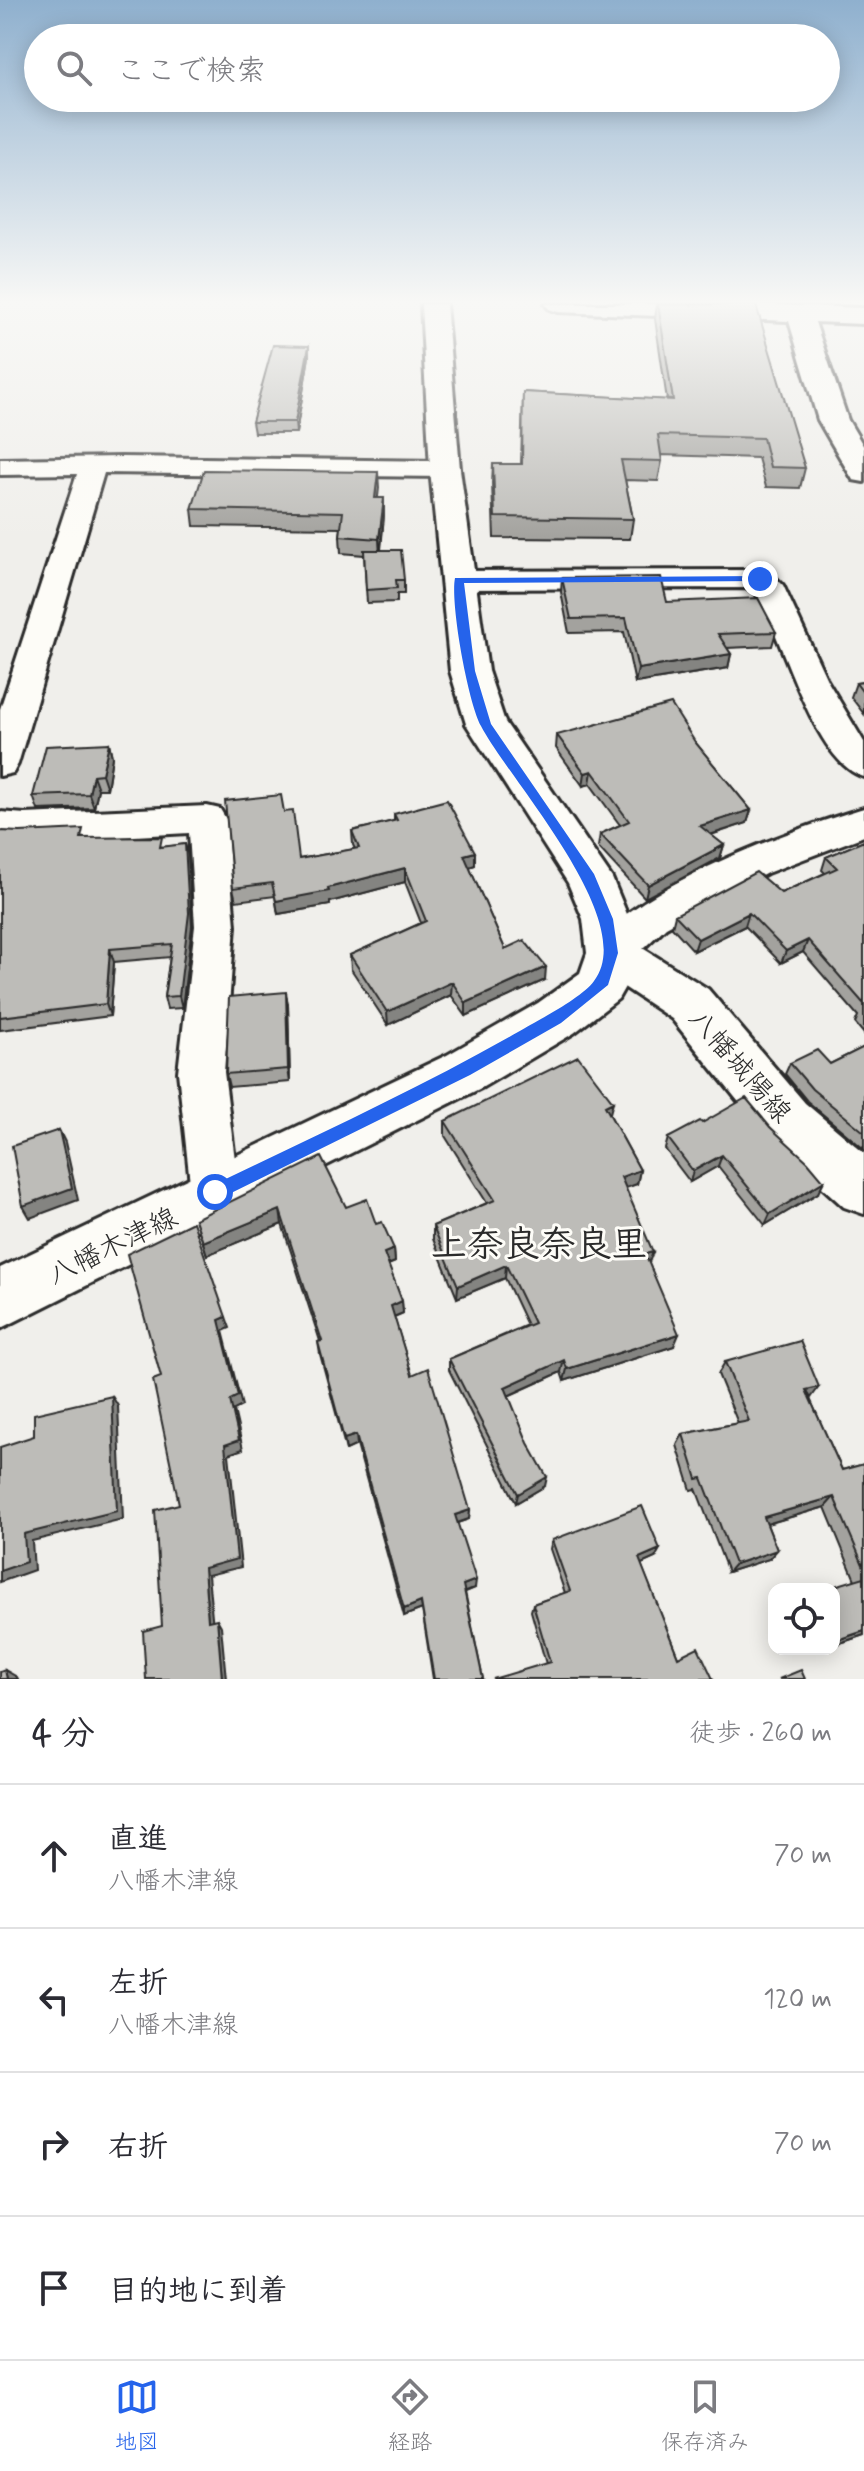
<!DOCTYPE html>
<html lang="ja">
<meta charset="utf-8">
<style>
:root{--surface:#fff;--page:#f7f7f7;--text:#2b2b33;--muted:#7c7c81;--line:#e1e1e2;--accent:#2563eb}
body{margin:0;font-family:Mynerve,"Klee One",sans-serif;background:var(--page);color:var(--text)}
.controls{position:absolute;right:24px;bottom:24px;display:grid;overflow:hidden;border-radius:16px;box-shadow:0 4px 20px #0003}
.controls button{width:72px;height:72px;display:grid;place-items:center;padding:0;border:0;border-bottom:2px solid var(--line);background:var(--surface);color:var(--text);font:40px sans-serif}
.stop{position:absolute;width:24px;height:24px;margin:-18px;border:6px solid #2563eb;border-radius:50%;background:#fff}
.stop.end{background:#2563eb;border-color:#fff;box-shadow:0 2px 8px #0008}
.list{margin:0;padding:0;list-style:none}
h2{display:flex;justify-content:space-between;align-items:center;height:104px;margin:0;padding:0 32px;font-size:34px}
h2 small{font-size:26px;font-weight:400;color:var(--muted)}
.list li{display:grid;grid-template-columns:52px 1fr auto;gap:24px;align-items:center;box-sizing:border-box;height:144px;padding:0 32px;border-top:2px solid var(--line)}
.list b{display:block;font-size:30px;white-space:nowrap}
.list p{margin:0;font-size:26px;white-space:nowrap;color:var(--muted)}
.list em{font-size:26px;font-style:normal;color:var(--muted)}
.icon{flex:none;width:44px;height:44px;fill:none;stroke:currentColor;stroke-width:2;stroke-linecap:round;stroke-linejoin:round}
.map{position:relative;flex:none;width:864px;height:1679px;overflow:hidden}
.search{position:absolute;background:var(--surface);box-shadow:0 4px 20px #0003;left:24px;right:24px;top:24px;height:88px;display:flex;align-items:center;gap:20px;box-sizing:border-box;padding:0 28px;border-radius:44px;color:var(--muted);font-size:30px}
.sheet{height:680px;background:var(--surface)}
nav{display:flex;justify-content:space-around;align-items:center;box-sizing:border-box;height:112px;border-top:2px solid var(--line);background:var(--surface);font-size:22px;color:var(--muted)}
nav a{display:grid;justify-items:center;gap:4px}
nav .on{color:var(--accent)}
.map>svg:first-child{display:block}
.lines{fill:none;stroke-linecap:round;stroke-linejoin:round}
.minor-casing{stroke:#2b2b2b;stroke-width:6}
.tertiary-casing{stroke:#2b2b2b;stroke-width:6}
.secondary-casing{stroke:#2b2b2b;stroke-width:6}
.primary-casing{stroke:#2b2b2b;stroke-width:6}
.minor{fill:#fdfcf7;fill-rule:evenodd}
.tertiary{fill:#fdfcf7;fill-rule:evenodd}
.secondary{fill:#fdfcf7;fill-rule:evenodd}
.primary{fill:#fdfcf7;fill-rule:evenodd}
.wall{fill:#a3a29e;stroke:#2b2b2b;stroke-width:2}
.shaded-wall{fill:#848481;stroke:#2b2b2b;stroke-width:2}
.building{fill:#bdbcb8;stroke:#2b2b2b;stroke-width:2}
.route{fill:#2563eb}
.labels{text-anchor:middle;stroke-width:6;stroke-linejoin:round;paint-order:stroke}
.street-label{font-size:28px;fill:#2b2b2b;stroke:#fdfcf7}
.near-neighbourhood-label{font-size:36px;font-weight:bold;fill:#2b2b2b;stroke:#fdfcf7}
</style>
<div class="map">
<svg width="864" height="1679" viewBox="0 0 864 1679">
<rect width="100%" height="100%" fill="#f0efeb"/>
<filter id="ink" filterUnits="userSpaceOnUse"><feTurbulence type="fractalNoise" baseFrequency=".0125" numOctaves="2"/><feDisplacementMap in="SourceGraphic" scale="16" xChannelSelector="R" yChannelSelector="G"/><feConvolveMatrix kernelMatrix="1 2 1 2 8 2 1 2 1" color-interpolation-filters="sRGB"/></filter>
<g filter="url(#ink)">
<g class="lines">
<defs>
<path id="minor" d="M 121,457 L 445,461 L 454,463 L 458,469 L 454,475 L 445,477 L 104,473 L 18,764 L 13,773 L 0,776 L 0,709 L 77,474 L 0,475 L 0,459 Z
M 760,570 L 771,573 L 783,585 L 827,680 L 864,742 L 864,777 C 812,762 782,631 753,588 L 459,589 L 448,586 L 444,580 L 448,574 L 459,571 Z
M 207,806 L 220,809 L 226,819 L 235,926 L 224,1072 L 239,1192 L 232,1208 L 215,1215 L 198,1208 L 191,1192 L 178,1072 L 195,926 L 189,833 L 25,842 L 0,840 L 0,812 L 25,814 Z
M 864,808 L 864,836 L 767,873 L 666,927 L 626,965 L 611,970 L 596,965 L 590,953 C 623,890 796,828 864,808 Z"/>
<path id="tertiary" d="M 545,304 L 749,304 L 864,308 L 864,324 L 815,322 L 848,420 L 864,447 L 864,482 L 853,480 L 818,420 L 789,321 L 558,312 L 549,309 Z"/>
<path id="secondary" d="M 611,934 L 628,939 L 708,989 L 805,1103 L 864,1153 L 864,1214 L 844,1207 L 767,1137 L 672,1019 L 594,967 L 587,953 L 594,939 Z"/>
<path id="primary" d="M 421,304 L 446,304 L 460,469 L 488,671 L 505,722 L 612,878 L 629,919 L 635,953 L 626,985 L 618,999 L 574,1033 L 483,1087 L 0,1329 L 0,1268 L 447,1055 L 538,1003 L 580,973 L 587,953 L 583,919 L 568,883 L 466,724 L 450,671 L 430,469 Z"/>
</defs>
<!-- minor casing -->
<use href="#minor" class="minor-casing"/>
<!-- tertiary casing -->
<use href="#tertiary" class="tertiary-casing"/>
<!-- secondary casing -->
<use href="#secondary" class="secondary-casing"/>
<!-- primary casing -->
<use href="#primary" class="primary-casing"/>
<!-- minor -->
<use href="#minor" class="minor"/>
<!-- tertiary -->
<use href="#tertiary" class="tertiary"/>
<!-- secondary -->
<use href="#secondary" class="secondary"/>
<!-- primary -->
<use href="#primary" class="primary"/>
</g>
<!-- wall -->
<path class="wall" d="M 657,304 L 736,304 L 805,468 L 800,488 L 766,487 L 758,458 L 661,455 L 662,461 L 658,481 L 625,480 L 633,519 L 630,539 L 494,538 L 492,483 L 493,464 L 521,464 L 523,392 L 667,400 L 655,319 Z
M 309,346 L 309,357 L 296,433 L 254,433 L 252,422 Z
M 378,472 L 378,498 L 384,515 L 381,550 L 404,580 L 404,594 L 397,594 L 397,602 L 367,603 L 364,555 L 341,553 L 340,536 L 341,528 L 194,526 L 192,509 Z
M 562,578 L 667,602 L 776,632 L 772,646 L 727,648 L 731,654 L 728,668 L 635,683 L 624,632 L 569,633 L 561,592 Z
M 864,682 L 864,714 L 851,697 L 856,683 Z
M 557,735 L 695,742 L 751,810 L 747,823 L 711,835 L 724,845 L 720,858 L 645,898 L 598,847 L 600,834 L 620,825 L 590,784 L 583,786 L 556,748 Z
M 109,743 L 112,757 L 107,789 L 98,789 L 94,808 L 38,810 L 33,796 Z
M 284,812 L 299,859 L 355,849 L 353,845 L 352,831 L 394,821 L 394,814 L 475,852 L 475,865 L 469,867 L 505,949 L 545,980 L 466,1016 L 451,995 L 388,1025 L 351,969 L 350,955 L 421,923 L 405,882 L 330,902 L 330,905 L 278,914 L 275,896 L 236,901 L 233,888 Z
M 0,831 L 86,838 L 164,847 L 185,844 L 188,856 L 192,926 L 182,1008 L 167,1009 L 164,997 L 170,957 L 114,962 L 110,1016 L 0,1030 Z
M 864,841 L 864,1034 L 855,1023 L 858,1016 L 803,952 L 781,963 L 745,926 L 694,951 L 672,927 L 675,915 L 781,893 L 825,873 L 822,870 L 826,857 Z
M 288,1005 L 290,1082 L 229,1087 L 226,1074 Z
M 864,1047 L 864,1149 L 807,1101 L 785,1074 L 790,1063 L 830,1064 Z
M 610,1115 L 640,1170 L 637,1184 L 625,1188 L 674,1346 L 564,1381 L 561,1372 L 508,1396 L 545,1486 L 516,1503 L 449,1370 L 449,1359 L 527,1325 L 505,1278 L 457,1298 L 433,1239 L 433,1226 L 487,1203 L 445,1136 L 445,1121 Z
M 702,1123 L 770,1127 L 818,1193 L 765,1225 L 718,1166 L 690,1182 L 665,1149 L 668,1138 Z
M 346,1207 L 376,1224 L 394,1249 L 395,1262 L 388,1265 L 402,1301 L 403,1313 L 394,1317 L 412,1375 L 470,1510 L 469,1519 L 457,1523 L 475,1588 L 465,1592 L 483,1679 L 433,1679 L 422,1609 L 404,1616 L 357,1445 L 346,1450 L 320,1354 L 318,1342 L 320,1341 L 282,1224 L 207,1255 L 195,1219 Z
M 725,1362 L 810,1399 L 842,1470 L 864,1464 L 864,1635 L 834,1645 L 834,1589 L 855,1580 L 825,1507 L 767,1524 L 777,1550 L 769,1559 L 728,1572 L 696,1489 L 691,1490 L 677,1445 L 683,1434 L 738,1423 L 718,1374 Z
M 552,1540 L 655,1558 L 641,1564 L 678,1657 L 546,1664 L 531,1611 L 533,1604 L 565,1593 L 550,1549 Z"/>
<!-- shaded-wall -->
<path class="shaded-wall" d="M 309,346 L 309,357 L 296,433 L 295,422 Z
M 378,472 L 379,488 L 376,514 L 375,498 Z
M 384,498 L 384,515 L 380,556 L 379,539 Z
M 731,654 L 728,668 L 635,683 L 638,669 Z
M 109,743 L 112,757 L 107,789 L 102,774 Z
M 592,771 L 590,784 L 583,786 L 585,773 Z
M 93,775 L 98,789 L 94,808 L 89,794 Z
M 751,810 L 747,823 L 697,839 L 700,826 Z
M 185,844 L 188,856 L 192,926 L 182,1008 L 179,996 Z
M 724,845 L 720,858 L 645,898 L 648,885 Z
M 475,852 L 475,865 L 463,869 L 464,855 Z
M 405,868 L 405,882 L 330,902 L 330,905 L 278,914 L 276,901 Z
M 749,913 L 745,926 L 694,951 L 698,939 Z
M 808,940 L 803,952 L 781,963 L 786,951 Z
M 110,949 L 114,962 L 110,1016 L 106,1004 Z
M 546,967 L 545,980 L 466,1016 L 466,1003 Z
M 452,982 L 451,995 L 388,1025 L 387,1012 Z
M 286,992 L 288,1005 L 290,1082 L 288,1069 Z
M 613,1102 L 609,1117 L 605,1106 Z
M 59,1130 L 65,1142 L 78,1200 L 30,1218 L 23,1206 Z
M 722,1155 L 718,1166 L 690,1182 L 693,1171 Z
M 640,1170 L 637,1184 L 617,1191 L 621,1177 Z
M 824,1181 L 818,1193 L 765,1225 L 770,1214 Z
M 280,1210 L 282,1224 L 207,1255 L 203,1242 Z
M 394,1249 L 395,1262 L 385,1266 L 384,1253 Z
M 653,1252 L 648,1265 L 645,1254 Z
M 506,1265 L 505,1278 L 457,1298 L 458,1286 Z
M 402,1301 L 403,1313 L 391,1318 L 391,1306 Z
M 226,1317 L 230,1328 L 223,1331 L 242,1406 L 234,1410 L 243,1449 L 229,1454 L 241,1567 L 208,1575 L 213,1627 L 208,1621 L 204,1568 L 225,1445 L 230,1400 L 219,1320 Z
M 679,1334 L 674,1346 L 564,1381 L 567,1369 Z
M 564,1360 L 561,1372 L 503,1398 L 505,1387 Z
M 819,1387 L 811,1398 L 806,1390 Z
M 112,1396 L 118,1406 L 123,1519 L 32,1541 L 34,1570 L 0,1582 L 0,1571 Z
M 356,1435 L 357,1445 L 346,1450 L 344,1439 Z
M 547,1477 L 545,1486 L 516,1503 L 518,1494 Z
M 834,1497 L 825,1507 L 756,1527 L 764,1517 Z
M 470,1510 L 469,1519 L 454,1524 L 455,1515 Z
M 660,1549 L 655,1558 L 635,1567 L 639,1558 Z
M 777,1550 L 769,1559 L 728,1572 L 735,1564 Z
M 476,1580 L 475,1588 L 463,1593 L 463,1585 Z
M 421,1602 L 422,1609 L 404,1616 L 404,1609 Z
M 217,1619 L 221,1626 L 226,1679 L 222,1679 Z
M 864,1631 L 864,1635 L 834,1645 L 834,1643 L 840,1639 Z
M 5,1670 L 17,1677 L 18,1679 L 7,1679 Z"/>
<!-- building -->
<path class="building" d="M 658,304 L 756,305 L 805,468 L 770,467 L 763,438 L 658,435 L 662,461 L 621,460 L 633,519 L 495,517 L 493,464 L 522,464 L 523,392 L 673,400 Z
M 273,345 L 309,346 L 295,422 L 252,422 Z
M 204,470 L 378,472 L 375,498 L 384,498 L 379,539 L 340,536 L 343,512 L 192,509 Z
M 364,550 L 401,550 L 404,580 L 396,580 L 397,588 L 366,590 Z
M 661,577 L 667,602 L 758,598 L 776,632 L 718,634 L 731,654 L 638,669 L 626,618 L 571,619 L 562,578 Z
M 864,682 L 864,694 L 856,683 Z
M 671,704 L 695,742 L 751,810 L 700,826 L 724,845 L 648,885 L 600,834 L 629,821 L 592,771 L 585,773 L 557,735 Z
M 109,743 L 102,774 L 93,775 L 89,794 L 33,796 L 46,746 Z
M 281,795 L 284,812 L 293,811 L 299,859 L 359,848 L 352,831 L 397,820 L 394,814 L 447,800 L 475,852 L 464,855 L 505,949 L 524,940 L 546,967 L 466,1003 L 452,982 L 387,1012 L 350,955 L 426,921 L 405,868 L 328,888 L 329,891 L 276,901 L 272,883 L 233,888 L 225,801 Z
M 83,829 L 81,838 L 162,837 L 160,847 L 185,844 L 189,913 L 179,996 L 164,997 L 172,944 L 110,949 L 106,1004 L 0,1017 L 0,831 L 20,832 Z
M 864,841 L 864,1004 L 808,940 L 786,951 L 749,913 L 698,939 L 675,915 L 756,872 L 781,893 L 837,868 L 826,857 Z
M 286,992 L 288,1069 L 226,1074 L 229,997 Z
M 864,1047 L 864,1132 L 812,1089 L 790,1063 L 817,1050 L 830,1064 Z
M 578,1056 L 613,1102 L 605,1106 L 640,1170 L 621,1177 L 653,1252 L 645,1254 L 679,1334 L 567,1369 L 564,1360 L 505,1387 L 528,1443 L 547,1477 L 518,1494 L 449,1359 L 534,1323 L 506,1265 L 458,1286 L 433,1226 L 495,1200 L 445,1121 Z
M 746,1098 L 770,1127 L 808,1162 L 824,1181 L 770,1214 L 722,1155 L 693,1171 L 668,1138 L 700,1121 L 702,1123 Z
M 59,1130 L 72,1188 L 23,1206 L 12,1146 Z
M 321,1157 L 346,1207 L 367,1199 L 376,1224 L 382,1222 L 394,1249 L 384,1253 L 402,1301 L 391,1306 L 412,1375 L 428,1368 L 470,1510 L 455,1515 L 476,1580 L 463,1585 L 483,1679 L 434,1679 L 421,1602 L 404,1609 L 356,1435 L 344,1439 L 318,1342 L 322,1341 L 280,1210 L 203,1242 L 195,1219 Z
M 193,1222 L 226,1317 L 219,1320 L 238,1396 L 230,1400 L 239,1440 L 225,1445 L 237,1559 L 204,1568 L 208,1621 L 217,1619 L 222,1679 L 146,1679 L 143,1631 L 162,1626 L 155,1510 L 179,1504 L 153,1380 L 161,1377 L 127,1254 Z
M 800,1341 L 819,1387 L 806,1390 L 842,1470 L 864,1464 L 864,1567 L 834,1497 L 764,1517 L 777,1550 L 735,1564 L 702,1478 L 697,1479 L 683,1434 L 749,1421 L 725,1362 Z
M 112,1396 L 117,1511 L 24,1534 L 26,1562 L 0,1571 L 0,1447 L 34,1436 L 34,1414 Z
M 642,1506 L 660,1549 L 639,1558 L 678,1657 L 698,1647 L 713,1679 L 493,1679 L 550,1662 L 533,1604 L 570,1591 L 552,1540 Z
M 864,1577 L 864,1631 L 840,1639 L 834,1626 L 834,1589 L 825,1589 Z
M 5,1670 L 7,1679 L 0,1679 L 0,1672 Z
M 801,1670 L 805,1679 L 779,1679 Z"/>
</g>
<!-- sky -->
<linearGradient id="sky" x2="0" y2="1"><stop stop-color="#8fb0ce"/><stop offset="0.56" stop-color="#f8f8f6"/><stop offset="1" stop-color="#f8f8f6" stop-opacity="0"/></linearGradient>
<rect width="864" height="539" fill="url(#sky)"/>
<!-- route -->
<path class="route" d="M 760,576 L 764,577 L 764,581 L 464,583 L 475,671 L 491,724 L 594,874 L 613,919 L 618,953 L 608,985 L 561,1023 L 470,1075 L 221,1198 L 209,1198 L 206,1192 L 209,1187 C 313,1137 418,1089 518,1032 C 537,1021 582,998 594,981 C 640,921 509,780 481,726 C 468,702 450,603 455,578 Z"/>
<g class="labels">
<!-- street labels -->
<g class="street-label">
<text transform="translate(741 1065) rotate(49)" y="10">八幡城陽線</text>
<text transform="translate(112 1245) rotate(-26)" y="10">八幡木津線</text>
</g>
<!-- near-neighbourhood labels -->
<g class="near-neighbourhood-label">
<text x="539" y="1256">上奈良奈良里</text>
</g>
</g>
</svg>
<div class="controls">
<button><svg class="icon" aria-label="locate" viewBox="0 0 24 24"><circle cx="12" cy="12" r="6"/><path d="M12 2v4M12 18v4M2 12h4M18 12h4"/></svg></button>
</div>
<div class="stop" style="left:215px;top:1192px"></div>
<div class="stop end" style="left:760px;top:579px"></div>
<div class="search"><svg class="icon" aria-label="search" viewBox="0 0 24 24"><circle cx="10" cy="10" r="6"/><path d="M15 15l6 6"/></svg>ここで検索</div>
</div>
<section class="sheet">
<h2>4 分<small>徒歩 · 260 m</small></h2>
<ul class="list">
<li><svg class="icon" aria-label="ahead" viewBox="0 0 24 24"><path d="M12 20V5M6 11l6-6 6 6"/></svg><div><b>直進</b><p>八幡木津線</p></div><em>70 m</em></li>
<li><svg class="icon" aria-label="left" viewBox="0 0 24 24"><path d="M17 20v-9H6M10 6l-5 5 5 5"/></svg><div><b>左折</b><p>八幡木津線</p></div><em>120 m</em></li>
<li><svg class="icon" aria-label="right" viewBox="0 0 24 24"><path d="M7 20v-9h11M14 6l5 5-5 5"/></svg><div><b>右折</b></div><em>70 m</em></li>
<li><svg class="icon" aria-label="arrive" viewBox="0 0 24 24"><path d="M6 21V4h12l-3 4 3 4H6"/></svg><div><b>目的地に到着</b></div></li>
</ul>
</section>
<nav>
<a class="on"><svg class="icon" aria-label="map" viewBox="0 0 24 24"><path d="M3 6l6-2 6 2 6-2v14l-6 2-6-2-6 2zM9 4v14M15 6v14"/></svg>地図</a>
<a><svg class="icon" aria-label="directions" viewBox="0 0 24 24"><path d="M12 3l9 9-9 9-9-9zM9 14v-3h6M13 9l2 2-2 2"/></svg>経路</a>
<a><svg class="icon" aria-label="saved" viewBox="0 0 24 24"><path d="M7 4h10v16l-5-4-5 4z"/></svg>保存済み</a>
</nav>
